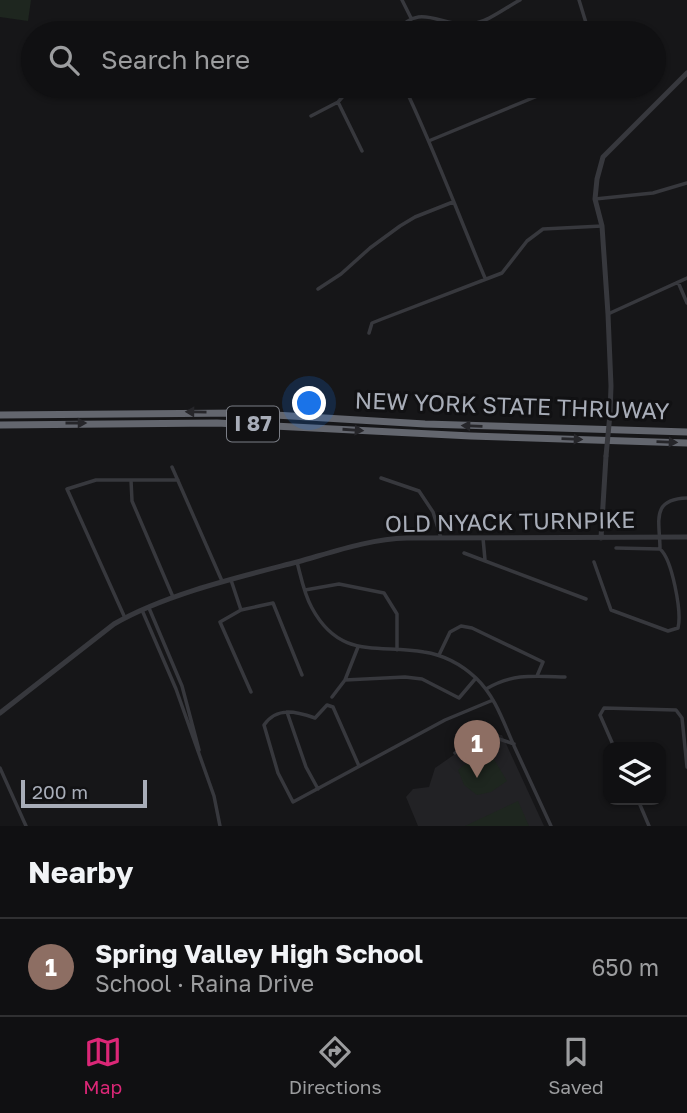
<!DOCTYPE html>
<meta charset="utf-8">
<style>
:root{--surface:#101012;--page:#1e1e20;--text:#f1f3f6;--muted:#9c9d9f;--line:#303032;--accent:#db2777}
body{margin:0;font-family:"Golos Text",sans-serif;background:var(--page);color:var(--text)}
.controls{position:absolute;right:21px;bottom:21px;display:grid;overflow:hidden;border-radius:14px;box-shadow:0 2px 5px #0004}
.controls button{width:63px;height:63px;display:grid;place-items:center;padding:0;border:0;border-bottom:2px solid var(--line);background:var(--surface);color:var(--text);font:35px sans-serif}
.scale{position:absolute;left:21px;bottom:18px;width:126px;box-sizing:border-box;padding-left:7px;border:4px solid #a8adb8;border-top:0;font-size:19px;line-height:24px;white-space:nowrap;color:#a8adb8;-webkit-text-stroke:5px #111113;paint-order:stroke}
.you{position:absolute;left:310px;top:404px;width:24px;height:24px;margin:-18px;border:5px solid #fff;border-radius:50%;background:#1a73e8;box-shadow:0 0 0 10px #1a73e833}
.badge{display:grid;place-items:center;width:46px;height:46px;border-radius:50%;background:var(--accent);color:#fff;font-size:23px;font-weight:700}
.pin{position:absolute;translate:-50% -58px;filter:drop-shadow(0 2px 4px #0008)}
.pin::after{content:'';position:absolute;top:37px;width:24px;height:21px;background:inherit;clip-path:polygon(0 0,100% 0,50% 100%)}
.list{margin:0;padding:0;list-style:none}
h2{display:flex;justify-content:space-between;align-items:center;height:91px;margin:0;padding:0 28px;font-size:30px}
h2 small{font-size:23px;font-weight:400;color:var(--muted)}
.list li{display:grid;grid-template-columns:46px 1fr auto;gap:21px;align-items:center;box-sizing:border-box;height:98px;padding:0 28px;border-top:2px solid var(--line)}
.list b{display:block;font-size:26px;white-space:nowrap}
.list p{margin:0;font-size:23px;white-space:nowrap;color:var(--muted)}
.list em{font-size:23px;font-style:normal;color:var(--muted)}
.icon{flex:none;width:38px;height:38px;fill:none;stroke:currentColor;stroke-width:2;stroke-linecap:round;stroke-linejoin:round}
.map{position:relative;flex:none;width:687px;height:826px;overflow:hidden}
.search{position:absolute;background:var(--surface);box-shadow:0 2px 5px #0004;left:21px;right:21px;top:21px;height:77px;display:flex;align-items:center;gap:18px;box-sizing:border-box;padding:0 24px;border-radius:38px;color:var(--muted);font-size:26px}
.sheet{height:189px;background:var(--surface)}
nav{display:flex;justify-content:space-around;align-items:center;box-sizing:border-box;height:98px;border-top:2px solid var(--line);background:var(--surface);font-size:19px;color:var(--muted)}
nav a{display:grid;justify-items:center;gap:4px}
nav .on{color:var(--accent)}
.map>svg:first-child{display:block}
.built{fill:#222225}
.pitch{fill:#1e261f}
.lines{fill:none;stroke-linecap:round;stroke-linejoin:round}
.minor{stroke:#37383d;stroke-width:3.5}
.tertiary{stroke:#37383d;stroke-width:5}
.motorway{stroke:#63666e;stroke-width:7}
.tertiary-bridge{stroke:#37383d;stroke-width:5}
.oneway{fill:#26262a}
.labels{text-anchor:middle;stroke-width:6;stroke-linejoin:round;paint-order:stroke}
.shield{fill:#111113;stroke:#7b7e86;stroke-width:2}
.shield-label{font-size:21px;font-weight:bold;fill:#a8adb8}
.street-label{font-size:23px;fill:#a8adb8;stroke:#111113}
</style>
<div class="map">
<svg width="687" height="826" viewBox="0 0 687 826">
<rect width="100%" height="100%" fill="#161618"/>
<!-- built -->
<path class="built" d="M 484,734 L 502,735 L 544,826 L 418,826 L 406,797 L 413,789 L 429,787 L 435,768 Z"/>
<!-- pitch -->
<path class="pitch" d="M 0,0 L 31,0 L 28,21 L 0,17 Z
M 482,750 L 489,751 L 507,781 L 491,792 L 477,795 L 464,785 L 458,770 Z
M 518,801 L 529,826 L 465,826 Z"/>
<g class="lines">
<!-- minor -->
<path class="minor" d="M 402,0 L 411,18
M 579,0 L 587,26
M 395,33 C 421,0 440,28 471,24 C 488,22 505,8 520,0
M 404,86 C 434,149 458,214 485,278
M 338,102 L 362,151
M 311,116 L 338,102 L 352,86
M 431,140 L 552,90
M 595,199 L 653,193 L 687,183
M 678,282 L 687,303
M 318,289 L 341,274 L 370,248 L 400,226 L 415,217 L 453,202
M 608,314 L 687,278
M 369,333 L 372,323 L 382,319 L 502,273 L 527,241 L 543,229 L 602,226
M 172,467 L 222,581
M 381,478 L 419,491 L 433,512 L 441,538
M 131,480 L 132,501 L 173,597
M 483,538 L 485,560
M 660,549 C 660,522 650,499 687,498
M 464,553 L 586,599
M 297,562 C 301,577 304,594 312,608 C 340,660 378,644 424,652 C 444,655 462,665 476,678 C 496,697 504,724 515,748 C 527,774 539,800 551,826
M 594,562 L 611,610 L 668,631 L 678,628 C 682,612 672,559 660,549 L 616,548
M 231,580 L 241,610
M 305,590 L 339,584 L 384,593 L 397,614 L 397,650
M 149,608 L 182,686 L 199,750
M 142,610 L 176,689 L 214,796 L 220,826
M 125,618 L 67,489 L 96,480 L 178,480
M 358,647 L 345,680 L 405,677 L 422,679 L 459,698 L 476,678
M 439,655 L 450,632 L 461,626 L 472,628 L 543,662 L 537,676
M 486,689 C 513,673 535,676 565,677
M 251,692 L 220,622 L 241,610 L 273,603 L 302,675
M 332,697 L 345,680
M 287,712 L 306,767 L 318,789
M 614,747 L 600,715 L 604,708 L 676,710 L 682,718 L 687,767
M 455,753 L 490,736 L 514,744
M 359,766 L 333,707 L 327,705 L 315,718 C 297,712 277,706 264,725 L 278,773 L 293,802 L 445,720 L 493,700
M 0,768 L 26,826
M 638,800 L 649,826"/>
<!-- tertiary -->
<path class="tertiary" d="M 610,414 L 611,386 L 608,314 L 602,226 L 595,199 L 597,179 L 603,157 L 687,73
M 601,538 L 606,456
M 0,713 L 114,624 C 166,594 239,577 297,562 C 333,552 369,539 407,538 L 687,537"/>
<!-- motorway -->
<path class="motorway" d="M 0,415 L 241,413 L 425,424 L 687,432
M 0,425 L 217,423 L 471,436 L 687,443"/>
<!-- tertiary-bridge -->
<path class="tertiary-bridge" d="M 606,456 L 610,414"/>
</g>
<!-- one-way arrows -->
<defs><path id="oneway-solid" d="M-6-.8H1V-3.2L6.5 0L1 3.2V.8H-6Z" transform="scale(1.75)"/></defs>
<g class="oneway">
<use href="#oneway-solid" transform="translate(196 412) rotate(-179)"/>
<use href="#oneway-solid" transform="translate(76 423)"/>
<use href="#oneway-solid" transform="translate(472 426) rotate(-178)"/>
<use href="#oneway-solid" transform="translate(353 430) rotate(4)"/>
<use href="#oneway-solid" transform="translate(572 439) rotate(2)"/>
<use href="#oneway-solid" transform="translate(667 442) rotate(2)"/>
</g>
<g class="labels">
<!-- shield labels -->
<rect class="shield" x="227" y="406.5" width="52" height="35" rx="5"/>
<g class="shield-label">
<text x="253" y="431">I 87</text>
</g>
<!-- street labels -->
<g class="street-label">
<text transform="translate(512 406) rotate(2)" y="8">NEW YORK STATE THRUWAY</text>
<text transform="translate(510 522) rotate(-1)" y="8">OLD NYACK TURNPIKE</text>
</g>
</g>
</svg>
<div class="controls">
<button><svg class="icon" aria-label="layers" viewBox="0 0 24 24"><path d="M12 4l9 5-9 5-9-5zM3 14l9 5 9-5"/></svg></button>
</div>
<div class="scale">200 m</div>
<div class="you"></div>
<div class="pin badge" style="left:477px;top:778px;background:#8d6e63">1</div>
<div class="search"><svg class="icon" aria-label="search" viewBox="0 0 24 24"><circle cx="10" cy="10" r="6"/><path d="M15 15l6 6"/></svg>Search here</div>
</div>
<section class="sheet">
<h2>Nearby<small></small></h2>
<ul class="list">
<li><span class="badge" style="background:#8d6e63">1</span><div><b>Spring Valley High School</b><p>School · Raina Drive</p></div><em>650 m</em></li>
</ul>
</section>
<nav>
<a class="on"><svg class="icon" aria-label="map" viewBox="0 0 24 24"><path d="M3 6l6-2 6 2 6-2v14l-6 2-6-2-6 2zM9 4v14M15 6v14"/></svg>Map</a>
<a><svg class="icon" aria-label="directions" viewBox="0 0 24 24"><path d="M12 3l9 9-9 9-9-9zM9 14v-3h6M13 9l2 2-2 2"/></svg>Directions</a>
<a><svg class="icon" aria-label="saved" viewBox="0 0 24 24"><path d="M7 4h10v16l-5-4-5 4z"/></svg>Saved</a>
</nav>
